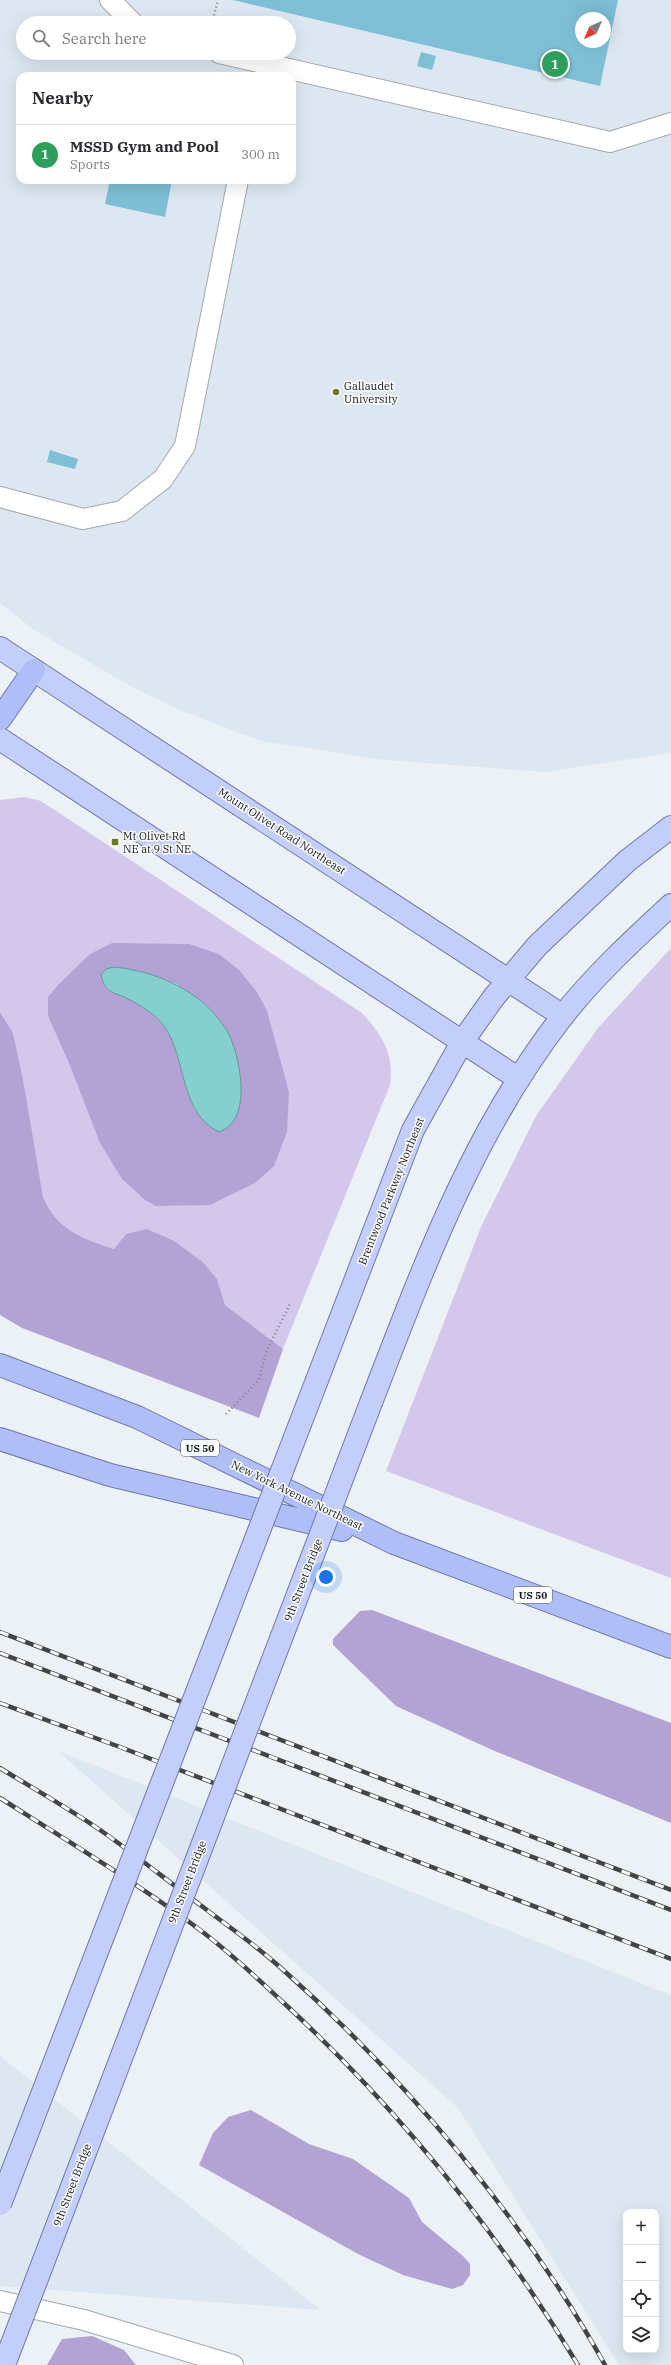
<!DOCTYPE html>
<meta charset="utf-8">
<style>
:root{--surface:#fff;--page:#f2f2f3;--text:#2b2b33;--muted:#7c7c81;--line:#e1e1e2;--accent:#d93025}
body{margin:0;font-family:"IBM Plex Serif",serif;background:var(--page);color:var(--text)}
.controls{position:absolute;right:12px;bottom:12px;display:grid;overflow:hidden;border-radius:8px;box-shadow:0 4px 16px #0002}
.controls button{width:36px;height:36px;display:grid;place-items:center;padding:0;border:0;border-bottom:1px solid var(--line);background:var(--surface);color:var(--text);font:20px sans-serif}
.compass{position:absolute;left:575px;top:12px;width:36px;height:36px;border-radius:50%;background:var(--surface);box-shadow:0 4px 16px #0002;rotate:225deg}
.you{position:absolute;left:326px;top:1577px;width:14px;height:14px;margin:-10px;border:3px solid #fff;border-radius:50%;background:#1a73e8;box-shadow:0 0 0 6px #1a73e833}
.badge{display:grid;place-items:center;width:26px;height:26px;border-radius:50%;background:var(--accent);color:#fff;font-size:13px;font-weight:700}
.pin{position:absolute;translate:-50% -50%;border:2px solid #fff;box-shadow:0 1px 4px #0006}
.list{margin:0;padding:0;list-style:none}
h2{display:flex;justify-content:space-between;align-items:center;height:52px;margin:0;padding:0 16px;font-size:17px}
h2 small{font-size:13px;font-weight:400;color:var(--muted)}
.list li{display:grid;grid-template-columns:26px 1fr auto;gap:12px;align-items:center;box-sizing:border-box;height:60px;padding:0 16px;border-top:1px solid var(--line)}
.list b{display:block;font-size:15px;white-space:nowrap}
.list p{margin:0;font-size:13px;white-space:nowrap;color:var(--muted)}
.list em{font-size:13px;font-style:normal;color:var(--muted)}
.icon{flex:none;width:22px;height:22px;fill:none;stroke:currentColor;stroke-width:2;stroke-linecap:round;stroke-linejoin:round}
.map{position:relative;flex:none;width:671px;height:2365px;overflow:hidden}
.search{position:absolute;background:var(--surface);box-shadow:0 4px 16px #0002;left:16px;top:16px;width:280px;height:44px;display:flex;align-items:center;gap:10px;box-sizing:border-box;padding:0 14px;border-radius:22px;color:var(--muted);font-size:15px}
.panel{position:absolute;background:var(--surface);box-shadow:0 4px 16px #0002;left:16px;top:72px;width:280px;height:112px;border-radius:12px}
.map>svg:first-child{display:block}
.built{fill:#dce7f1;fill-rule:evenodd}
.green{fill:#d3c8eb}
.forest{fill:#b3a3d5;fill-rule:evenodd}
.water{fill:#85cfcf;stroke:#639898}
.building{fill:#7ebfd6;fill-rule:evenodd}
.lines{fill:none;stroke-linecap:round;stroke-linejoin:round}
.service-casing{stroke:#a4a9ad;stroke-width:22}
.primary-casing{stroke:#6d79a8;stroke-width:24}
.trunk-casing{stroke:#6d79a8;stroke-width:24}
.path{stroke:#828588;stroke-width:2.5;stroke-dasharray:1 3;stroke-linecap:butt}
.service{stroke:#fff;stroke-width:20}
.primary{stroke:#c4cefa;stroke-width:22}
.trunk{stroke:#b0bef8;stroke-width:22}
.rail-casing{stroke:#424547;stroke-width:4.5}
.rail{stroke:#fcfdfe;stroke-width:3;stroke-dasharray:9;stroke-linecap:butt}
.primary-bridge-casing{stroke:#6d79a8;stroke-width:24;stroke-linecap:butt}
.primary-bridge{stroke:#c4cefa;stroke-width:22}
.poi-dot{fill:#6b7925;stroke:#fcfdfe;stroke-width:1.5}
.labels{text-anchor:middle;stroke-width:3;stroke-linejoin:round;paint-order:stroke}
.shield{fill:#fcfdfe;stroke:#5a5b5c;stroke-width:1}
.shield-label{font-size:10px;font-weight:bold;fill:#141617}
.poi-label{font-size:11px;fill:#141617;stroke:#fcfdfe;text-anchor:start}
.street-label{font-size:11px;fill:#141617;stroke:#fcfdfe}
</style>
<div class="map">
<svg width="671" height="2365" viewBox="0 0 671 2365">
<rect width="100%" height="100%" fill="#ecf1f5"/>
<!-- built -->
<path class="built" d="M 0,0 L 671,0 L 671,753 L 546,772 L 385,760 L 261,741 L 182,711 L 132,687 L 34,630 L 0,603 ZM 581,18 L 605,18 L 605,42 L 581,42 ZM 23,23 L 289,23 L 289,53 L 23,53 ZM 20,76 L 292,76 L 292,180 L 20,180 Z
M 58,1751 L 671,1995 L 671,2365 L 619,2365 L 458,2108 ZM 626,2212 L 656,2212 L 656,2350 L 626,2350 Z
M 0,2056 L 321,2310 L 0,2286 Z"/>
<!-- green -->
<path class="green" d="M 25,797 L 41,801 L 362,1013 C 383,1036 394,1053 390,1085 L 283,1349 L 225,1305 L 217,1279 L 204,1263 L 126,1234 L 114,1249 C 82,1238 57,1230 43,1197 L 13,1033 L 0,1012 L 0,800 Z
M 671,948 L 671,1578 L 386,1471 L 481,1227 L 536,1116 L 598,1028 Z"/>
<!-- forest -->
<path class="forest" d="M 112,943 L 189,944 L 219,954 L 239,970 L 257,992 L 267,1011 L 289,1092 L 287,1132 L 274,1166 L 255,1183 L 210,1205 L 156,1206 L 145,1200 L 122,1179 L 100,1143 L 69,1063 L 48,1016 L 48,997 L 58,985 L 90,954 ZM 123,968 L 178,984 L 210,1127 L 194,1109 L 172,1040 L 164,1026 L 151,1013 L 127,998 Z
M 0,1012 L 13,1033 L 24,1085 L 43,1197 C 57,1230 82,1238 114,1249 L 126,1234 L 147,1229 L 174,1241 L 204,1263 L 217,1279 L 225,1305 L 283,1349 L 259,1418 L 22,1328 L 0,1315 Z
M 372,1610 L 671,1723 L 671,1823 L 490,1749 L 396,1706 L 333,1645 L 333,1639 L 360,1611 Z
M 251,2110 L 309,2144 L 353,2159 L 409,2198 L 422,2222 L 463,2256 L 470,2264 L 470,2275 L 463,2285 L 452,2289 L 403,2275 L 358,2254 L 199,2165 L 213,2133 L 228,2117 Z
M 92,2336 L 124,2350 L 136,2365 L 47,2365 L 62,2339 Z"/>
<!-- water -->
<path class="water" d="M 114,967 C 145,970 176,981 201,1001 C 213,1011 225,1025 231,1039 C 241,1064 252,1121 219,1132 C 179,1113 187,1058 164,1026 C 156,1015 140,1005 128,999 C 113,991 105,994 101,975 L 106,969 Z"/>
<!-- building -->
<path class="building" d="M 233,0 L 618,0 L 600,86 ZM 581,18 L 605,18 L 605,42 L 581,42 Z
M 421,52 L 436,56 L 432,70 L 417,66 Z
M 110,180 L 172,180 L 165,217 L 105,204 Z
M 50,450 L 78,459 L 75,469 L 47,462 Z"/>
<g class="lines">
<defs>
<path id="service" d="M 110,0 L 133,23
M 219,53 L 610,142 L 671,123
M 0,497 L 83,519 L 122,511 L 163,479 L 185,446 L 238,180
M 0,2301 L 84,2320 L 233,2365"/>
<path id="primary" d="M 0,648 L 563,1016
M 0,739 L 519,1079
M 317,1380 L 413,1130 L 462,1042 L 494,997 L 537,946 L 627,861 L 671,827
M 372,1400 C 424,1266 472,1133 562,1017 C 593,977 633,940 671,905"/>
<path id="trunk" d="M 0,719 L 34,670
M 0,1365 L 137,1417 L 394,1543 L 671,1647
M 0,1439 L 110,1475 L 342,1530"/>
</defs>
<!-- service casing -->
<use href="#service" class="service-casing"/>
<!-- primary casing -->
<use href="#primary" class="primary-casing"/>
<!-- trunk casing -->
<use href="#trunk" class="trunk-casing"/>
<!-- path -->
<path class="path" d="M 212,23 L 218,0
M 226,1414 L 258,1381 L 267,1350 L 290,1304"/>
<!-- service -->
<use href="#service" class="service"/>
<!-- primary -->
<use href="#primary" class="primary"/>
<!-- trunk -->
<use href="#trunk" class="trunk"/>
<defs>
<path id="rail" d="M 0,1632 L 671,1890
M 0,1653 L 671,1910
M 0,1703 L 120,1747 L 671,1959
M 0,1768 C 34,1789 70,1809 103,1832 C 137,1856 169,1882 203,1907 C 229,1927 257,1946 281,1968 C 405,2078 525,2220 605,2365
M 0,1798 C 65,1839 130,1879 192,1924 C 225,1948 256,1977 286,2005 C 399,2110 498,2232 578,2365"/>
</defs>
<!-- rail casing -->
<use href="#rail" class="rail-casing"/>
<!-- rail -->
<use href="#rail" class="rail"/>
<defs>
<path id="primary-bridge" d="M 0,2204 L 317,1380
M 4,2365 L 372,1400"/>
</defs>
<!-- primary-bridge casing -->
<use href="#primary-bridge" class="primary-bridge-casing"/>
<!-- primary-bridge -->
<use href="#primary-bridge" class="primary-bridge"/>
</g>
<!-- markers -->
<g class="poi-dot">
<circle cx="336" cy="392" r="4"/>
<rect x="111" y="838" width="8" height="8" rx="2"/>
</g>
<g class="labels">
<!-- shield labels -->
<g class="shield">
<rect x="181" y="1440" width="38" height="16" rx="3"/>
<rect x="514" y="1587" width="38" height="16" rx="3"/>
</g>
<g class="shield-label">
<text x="200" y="1452">US 50</text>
<text x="533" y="1599">US 50</text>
</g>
<!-- poi labels -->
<g class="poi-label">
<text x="344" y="390">Gallaudet<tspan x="344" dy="13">University</tspan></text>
<text x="123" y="840">Mt Olivet Rd<tspan x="123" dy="13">NE at 9 St NE</tspan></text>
</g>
<!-- street labels -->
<g class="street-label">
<text transform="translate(282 831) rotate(33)" y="4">Mount Olivet Road Northeast</text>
<text transform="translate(391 1191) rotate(-68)" y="4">Brentwood Parkway Northeast</text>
<text transform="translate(297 1495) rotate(26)" y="4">New York Avenue Northeast</text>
<text transform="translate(303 1580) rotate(-69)" y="4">9th Street Bridge</text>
<text transform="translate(187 1882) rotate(-69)" y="4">9th Street Bridge</text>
<text transform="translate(72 2185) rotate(-69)" y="4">9th Street Bridge</text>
</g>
</g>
</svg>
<div class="controls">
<button>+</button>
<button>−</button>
<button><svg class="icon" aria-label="locate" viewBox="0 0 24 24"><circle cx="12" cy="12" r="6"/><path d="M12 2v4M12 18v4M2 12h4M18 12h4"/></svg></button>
<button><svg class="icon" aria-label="layers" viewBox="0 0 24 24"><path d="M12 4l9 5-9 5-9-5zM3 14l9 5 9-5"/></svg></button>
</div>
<svg class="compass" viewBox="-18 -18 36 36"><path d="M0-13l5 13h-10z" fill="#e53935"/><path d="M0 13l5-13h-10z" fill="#7c7c81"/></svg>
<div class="you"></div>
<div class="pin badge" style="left:555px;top:64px;background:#2e9e5b">1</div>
<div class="search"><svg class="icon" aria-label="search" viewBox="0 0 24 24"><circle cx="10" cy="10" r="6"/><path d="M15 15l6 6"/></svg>Search here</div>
<section class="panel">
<h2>Nearby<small></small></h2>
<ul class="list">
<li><span class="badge" style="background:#2e9e5b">1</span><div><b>MSSD Gym and Pool</b><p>Sports</p></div><em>300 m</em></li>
</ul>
</section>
</div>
